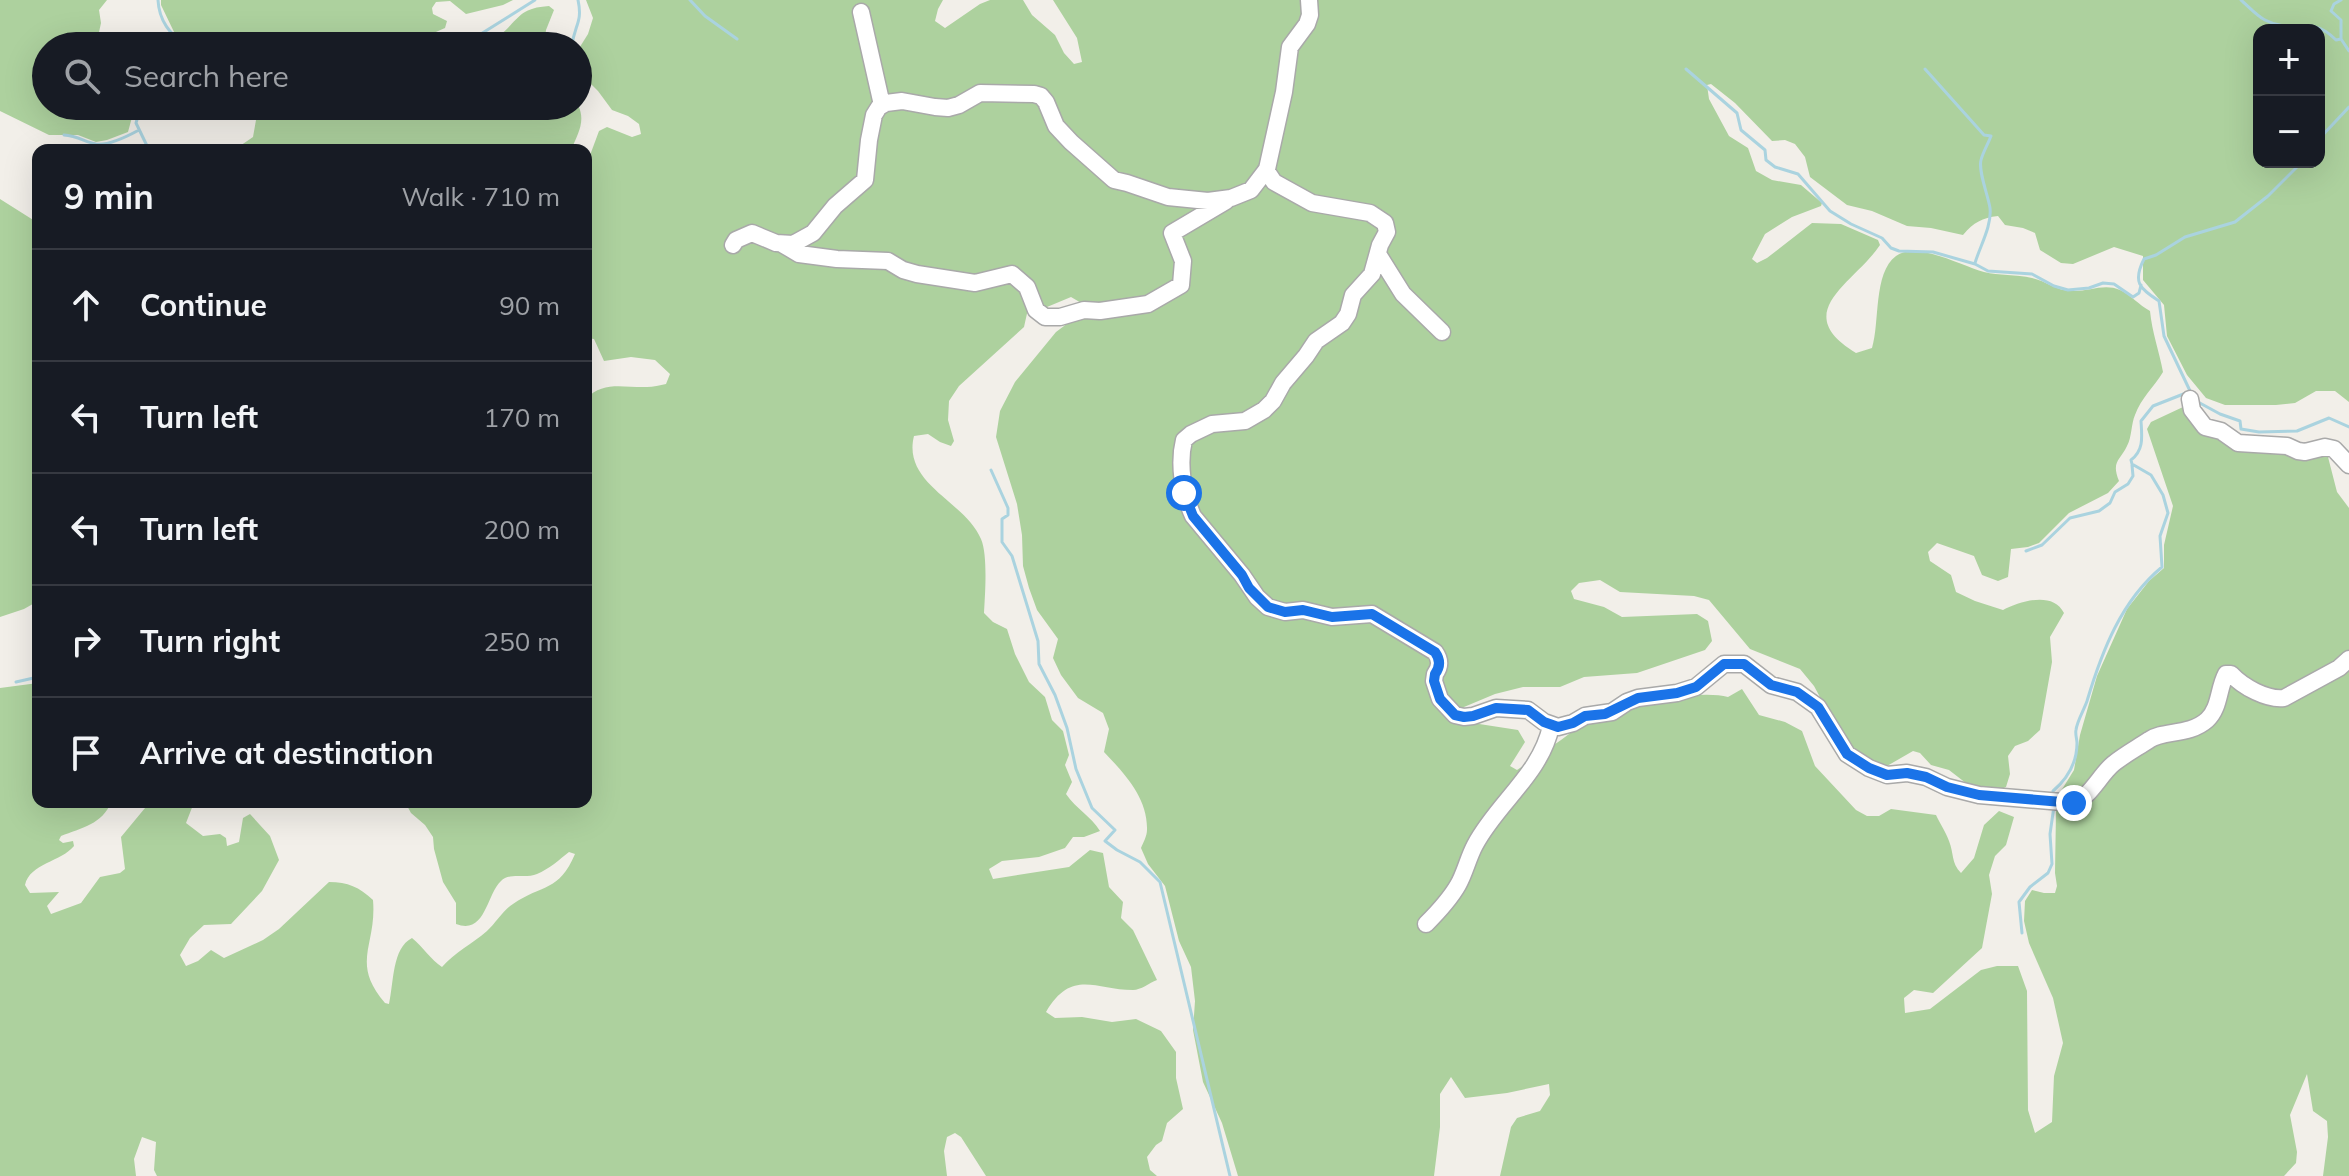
<!DOCTYPE html>
<meta charset="utf-8">
<style>
:root{--surface:#171b24;--page:#20242c;--text:#f1f3f6;--muted:#9ea1a6;--line:#363941}
body{margin:0;font-family:Mulish,sans-serif;background:var(--page);color:var(--text)}
.controls{position:absolute;right:24px;top:24px;display:grid;overflow:hidden;border-radius:16px;box-shadow:0 8px 32px #0002}
.controls button{width:72px;height:72px;display:grid;place-items:center;padding:0;border:0;border-bottom:2px solid var(--line);background:var(--surface);color:var(--text);font:40px sans-serif}
.stop{position:absolute;width:24px;height:24px;margin:-18px;border:6px solid #1a73e8;border-radius:50%;background:#fff}
.stop.end{background:#1a73e8;border-color:#fff;box-shadow:0 2px 8px #0008}
.list{margin:0;padding:0;list-style:none}
h2{display:flex;justify-content:space-between;align-items:center;height:104px;margin:0;padding:0 32px;font-size:34px}
h2 small{font-size:26px;font-weight:400;color:var(--muted)}
.list li{display:grid;grid-template-columns:52px 1fr auto;gap:24px;align-items:center;box-sizing:border-box;height:112px;padding:0 32px;border-top:2px solid var(--line)}
.list b{display:block;font-size:30px;white-space:nowrap}
.list em{font-size:26px;font-style:normal;color:var(--muted)}
.icon{flex:none;width:44px;height:44px;fill:none;stroke:currentColor;stroke-width:2;stroke-linecap:round;stroke-linejoin:round}
.map{position:relative;flex:none;width:2349px;height:1176px;overflow:hidden}
.search{position:absolute;background:var(--surface);box-shadow:0 8px 32px #0002;left:32px;top:32px;width:560px;height:88px;display:flex;align-items:center;gap:20px;box-sizing:border-box;padding:0 28px;border-radius:44px;color:var(--muted);font-size:30px}
.panel{position:absolute;background:var(--surface);box-shadow:0 8px 32px #0002;left:32px;top:144px;width:560px;height:664px;border-radius:16px}
.map>svg:first-child{display:block}
.forest{fill:#add19e;fill-rule:evenodd}
.lines{fill:none;stroke-linecap:round;stroke-linejoin:round}
.stream{stroke:#aad3df;stroke-width:3}
.minor-casing{stroke:#a9a9a9;stroke-width:19}
.minor{stroke:#fff;stroke-width:16}
.route{stroke:#1a73e8;stroke-width:10}
</style>
<div class="map">
<svg width="2349" height="1176" viewBox="0 0 2349 1176">
<rect width="100%" height="100%" fill="#f2efe9"/>
<!-- forest -->
<path class="forest" d="M 0,0 L 107,0 L 99,10 L 101,23 L 96,46 L 46,46 L 46,106 L 135,106 L 128,132 L 107,140 L 96,142 L 78,135 L 49,135 L 0,111 Z
M 161,0 L 513,0 L 503,5 L 466,14 L 450,1 L 436,2 L 432,8 L 433,14 L 447,21 L 445,28 L 420,39 L 434,46 L 191,46 L 175,34 L 161,5 Z
M 586,0 L 943,0 L 938,9 L 935,21 L 945,28 L 980,4 L 990,0 L 1023,0 L 1032,15 L 1055,35 L 1064,53 L 1074,64 L 1082,62 L 1077,38 L 1053,0 L 2349,0 L 2349,402 L 2335,391 L 2316,391 L 2295,403 L 2276,405 L 2225,405 L 2206,398 L 2187,375 L 2167,336 L 2164,305 L 2143,280 L 2143,256 L 2114,247 L 2073,264 L 2061,263 L 2040,250 L 2035,233 L 2023,228 L 2005,225 L 1998,216 C 1982,218 1974,222 1963,235 L 1931,228 L 1907,226 L 1872,211 L 1847,205 L 1810,177 L 1805,157 L 1795,144 L 1785,140 L 1772,141 L 1735,103 L 1711,84 L 1707,85 L 1709,99 L 1729,136 L 1748,148 L 1756,171 L 1772,180 L 1801,185 L 1822,203 L 1821,206 L 1792,217 L 1765,234 L 1752,259 L 1757,263 L 1767,258 L 1812,223 L 1841,224 L 1878,240 L 1880,245 C 1855,283 1788,312 1856,353 L 1872,348 C 1880,323 1873,273 1896,256 C 1917,241 1962,266 1984,272 C 1999,276 2016,274 2032,278 C 2046,281 2057,291 2072,291 C 2088,292 2104,283 2120,290 C 2131,295 2139,305 2150,311 C 2152,332 2159,351 2163,372 C 2154,387 2141,398 2135,415 C 2131,424 2132,437 2127,446 C 2120,461 2111,461 2119,481 L 2108,493 L 2069,513 L 2039,543 L 2028,547 L 2011,549 L 2008,577 L 1998,581 L 1982,575 L 1974,556 L 1937,543 L 1928,552 L 1930,561 L 1951,575 L 1956,592 L 1975,601 L 2003,610 C 2021,601 2053,591 2064,613 L 2050,637 L 2052,662 L 2040,730 L 2028,741 L 2015,746 L 2008,756 L 2010,774 L 2006,787 L 1992,793 L 1971,787 L 1949,770 L 1931,765 L 1920,753 L 1913,751 L 1887,766 L 1866,763 L 1849,751 L 1814,686 L 1800,669 L 1750,649 L 1709,600 L 1694,596 L 1620,592 L 1600,580 L 1579,583 L 1571,591 L 1574,599 L 1604,607 L 1622,617 L 1697,614 L 1708,621 L 1712,641 L 1705,650 L 1637,673 L 1584,677 L 1560,687 L 1523,687 L 1495,694 L 1464,707 L 1447,719 L 1518,730 L 1525,742 L 1510,766 L 1517,770 C 1535,757 1555,745 1573,731 C 1578,728 1582,722 1587,719 C 1615,705 1698,689 1728,697 L 1742,689 L 1759,715 L 1785,722 L 1802,731 L 1815,766 L 1856,810 L 1867,816 L 1879,816 L 1891,809 L 1936,815 C 1940,824 1946,832 1949,841 C 1954,853 1951,863 1961,873 L 1974,858 L 1984,825 L 1999,811 L 2014,817 L 2006,845 L 1995,856 L 1989,875 L 1992,894 L 1982,948 L 1933,993 L 1914,990 L 1904,998 L 1905,1013 L 1930,1009 L 1981,970 L 1997,966 L 2018,966 L 2027,991 L 2028,1110 L 2035,1133 L 2052,1122 L 2054,1076 L 2063,1043 L 2053,998 L 2029,943 L 2024,921 L 2025,901 L 2032,890 L 2044,893 L 2055,893 L 2057,886 L 2055,873 L 2056,812 L 2061,791 L 2074,770 L 2080,735 L 2097,676 L 2127,609 L 2149,581 L 2164,568 L 2164,545 L 2173,506 L 2147,429 L 2151,422 L 2183,407 L 2193,421 L 2204,431 L 2319,453 L 2328,457 L 2337,492 L 2349,508 L 2349,1176 L 2323,1176 L 2328,1137 L 2327,1121 L 2313,1111 L 2307,1074 L 2290,1115 L 2297,1152 L 2296,1163 L 2284,1176 L 1500,1176 L 1511,1127 L 1517,1118 L 1540,1111 L 1550,1095 L 1549,1084 L 1507,1093 L 1465,1098 L 1451,1077 L 1440,1094 L 1440,1127 L 1434,1176 L 1238,1176 L 1222,1123 L 1203,1082 L 1193,1030 L 1195,1001 L 1191,967 L 1179,941 L 1165,886 L 1148,864 L 1141,848 C 1143,843 1147,836 1147,830 C 1148,798 1124,773 1104,752 L 1109,729 L 1103,713 L 1078,698 L 1061,675 L 1053,658 L 1058,639 L 1037,610 L 1029,588 L 1023,566 L 1022,535 L 1017,504 L 996,437 L 1000,411 L 1015,382 L 1056,332 L 1080,314 L 1083,304 L 1071,297 L 1047,307 L 1040,306 L 1028,309 L 1024,327 L 959,386 L 949,401 L 948,420 L 954,441 L 951,446 L 940,442 L 928,434 L 914,436 C 902,484 965,501 981,539 C 988,555 985,595 984,613 L 993,622 L 1007,629 L 1015,654 L 1029,682 L 1045,697 L 1052,720 L 1063,731 L 1069,755 L 1065,765 L 1072,782 L 1066,794 C 1076,809 1091,816 1100,831 L 1084,837 L 1073,837 L 1065,848 L 1039,857 L 1002,861 L 989,869 L 993,879 L 1069,867 L 1090,850 L 1103,853 L 1109,887 L 1123,902 L 1121,918 L 1133,930 L 1157,980 C 1149,983 1141,990 1133,990 C 1095,990 1072,968 1046,1012 L 1055,1018 L 1082,1017 L 1112,1022 L 1136,1019 L 1161,1031 L 1176,1052 L 1176,1078 L 1183,1109 L 1167,1123 L 1162,1141 L 1156,1145 L 1147,1157 L 1150,1170 L 1157,1176 L 986,1176 L 961,1137 L 955,1133 L 947,1137 L 944,1151 L 947,1176 L 157,1176 L 154,1170 L 156,1142 L 142,1137 L 134,1159 L 136,1176 L 0,1176 L 0,688 L 38,683 L 38,802 L 111,802 C 103,824 81,828 61,836 L 59,840 L 63,843 L 73,841 L 74,846 C 61,862 30,863 25,885 L 30,893 L 59,892 L 47,906 L 51,914 L 81,903 L 100,877 L 120,873 L 125,869 L 121,837 L 150,802 L 186,802 L 193,805 L 186,823 L 203,836 L 220,834 L 226,838 L 227,846 L 239,842 L 243,818 L 250,814 L 270,836 L 279,860 L 262,891 L 231,924 L 204,925 L 190,938 L 180,955 L 186,966 L 198,961 L 211,950 L 224,958 L 263,940 L 279,929 L 329,882 C 348,882 359,887 373,900 C 377,946 350,962 385,1003 L 389,1004 C 394,982 392,948 412,938 C 423,947 431,960 442,967 C 455,952 472,944 487,931 C 496,923 503,910 513,904 C 542,884 559,892 575,854 L 569,852 C 559,860 549,869 537,874 C 526,879 509,872 501,881 C 486,895 486,935 456,924 L 456,903 L 443,882 L 434,849 L 433,837 L 425,825 L 411,813 L 405,802 L 586,802 L 586,399 C 603,380 625,388 647,387 C 653,387 660,385 666,384 L 670,374 L 655,360 L 631,357 L 604,361 L 594,339 L 586,338 L 586,166 L 599,131 L 607,127 L 632,137 L 641,134 L 639,124 L 628,116 L 612,110 L 598,91 L 588,81 L 580,67 L 578,50 L 588,34 L 593,18 ZM 2259,30 L 2319,30 L 2319,162 L 2259,162 Z
M 549,6 L 554,10 L 546,30 L 544,46 L 480,46 C 486,43 494,40 499,36 C 519,20 518,8 549,6 Z
M 578,105 C 586,121 578,134 571,150 L 234,150 L 253,137 L 256,120 L 316,113 L 316,106 Z
M 0,199 L 38,223 L 38,601 L 24,609 L 0,617 Z"/>
<g class="lines">
<!-- stream -->
<path class="stream" d="M 158,0 C 159,21 170,34 186,46
M 690,0 L 705,16 L 737,39
M 2241,0 C 2248,6 2257,16 2265,20 C 2293,35 2310,13 2336,40 L 2341,39
M 2341,0 L 2334,4 L 2331,11 L 2341,20 L 2341,39 L 2349,51
M 476,37 L 535,0
M 572,46 C 574,25 583,23 578,0
M 1686,69 L 1737,113 L 1741,130 L 1765,150 L 1766,160 L 1775,167 L 1798,174 L 1830,211 L 1851,224 L 1882,238 L 1891,248 L 1899,251 L 1933,252 L 1975,264 L 1988,271 L 2032,274 L 2054,286 L 2068,290 L 2089,288 L 2103,283 L 2114,284 L 2133,297 L 2139,293 L 2141,285
M 1925,69 L 1984,135 L 1991,136 C 1988,144 1983,152 1981,160 C 1978,171 1988,195 1990,208 C 1992,226 1980,246 1975,263
M 141,106 L 136,123 L 149,150
M 64,135 C 78,136 85,142 96,144 C 109,146 128,136 139,130
M 2319,139 L 2349,107
M 2191,393 L 2164,336 L 2159,301 C 2140,288 2132,283 2144,259 L 2156,255 L 2185,237 L 2235,222 L 2268,196 L 2302,162
M 2198,402 L 2220,414 L 2240,421 L 2241,429 L 2259,432 L 2297,431 L 2329,418 L 2349,427
M 991,470 L 1008,508 L 1008,515 L 1002,519 L 1002,542 L 1012,556 L 1038,641 L 1039,664 L 1055,695 L 1067,728 L 1076,769 L 1092,808 L 1115,830 L 1105,841 L 1117,850 L 1140,862 L 1160,882 L 1230,1176
M 2026,551 L 2042,545 L 2070,518 L 2099,511 L 2110,503 L 2115,492 L 2128,484 L 2133,476 L 2132,465
M 16,682 L 38,677
M 2053,794 L 2053,791 C 2067,779 2077,763 2077,743 C 2077,739 2075,734 2076,730 C 2077,721 2084,710 2087,701 C 2102,651 2121,601 2162,567 L 2160,536 L 2168,513 L 2163,495 L 2151,475 L 2132,464 L 2131,460 C 2144,450 2142,437 2141,421 L 2153,406 L 2186,393
M 147,802 L 147,803
M 2022,933 L 2019,902 L 2030,887 L 2048,873 L 2052,864 L 2050,834 L 2054,806"/>
<defs>
<path id="minor" d="M 861,12 L 882,105
M 1266,170 L 1274,182 L 1312,203 L 1370,213 L 1385,223 L 1387,232 L 1380,245 L 1372,274 L 1353,295 L 1348,314 L 1342,323 L 1316,341 L 1306,356 L 1283,383 L 1273,401 L 1264,410 L 1245,421 L 1212,424 L 1191,434 L 1184,440 C 1178,464 1183,494 1193,516 L 1242,575 L 1257,597 L 1268,607 L 1285,612 L 1303,610 L 1332,617 L 1372,614 L 1435,652 C 1440,659 1441,666 1435,674 L 1434,681 L 1440,699 L 1455,715 L 1464,717 L 1473,716 L 1496,708 L 1528,710 L 1544,722 L 1558,727 L 1573,723 L 1585,716 L 1612,712 L 1627,702 L 1638,698 L 1677,693 L 1696,687 L 1724,664 L 1744,664 L 1771,685 L 1797,692 L 1818,707 L 1847,754 L 1869,768 L 1887,775 L 1907,773 L 1926,777 L 1947,787 L 1979,795 L 2074,803 C 2090,797 2100,775 2113,764 C 2124,755 2137,748 2149,740 C 2163,730 2189,736 2207,720 C 2220,708 2218,689 2226,674 L 2231,674 C 2243,687 2267,700 2284,698 L 2339,668 L 2349,659
M 782,244 L 799,254 L 837,259 L 888,261 L 903,270 L 917,274 L 975,283 L 1012,274 L 1027,287 L 1036,310 L 1045,317 L 1060,317 L 1084,310 L 1100,311 L 1148,304 L 1181,285 L 1183,261 L 1172,233 L 1226,201
M 733,245 L 736,240 L 752,233 L 776,243 L 793,244 L 813,233 L 835,206 L 865,180 L 869,140 L 874,115 L 879,107 L 886,103 L 902,101 L 935,107 L 948,108 L 959,105 L 980,93 L 1034,94 L 1041,96 L 1046,102 L 1056,126 L 1071,142 L 1114,180 L 1127,183 L 1168,197 L 1208,201 L 1231,198 L 1251,190 L 1267,169 L 1284,92 L 1290,47 L 1307,24 L 1310,15 L 1309,0
M 1378,254 L 1403,294 L 1442,332
M 2190,399 L 2192,410 L 2205,427 L 2221,431 L 2238,443 L 2287,446 L 2298,451 L 2305,452 L 2325,447 L 2334,449 L 2349,465
M 1426,924 C 1438,912 1450,899 1458,885 C 1465,873 1468,858 1475,845 C 1497,803 1541,774 1551,726"/>
</defs>
<!-- minor casing -->
<use href="#minor" class="minor-casing"/>
<!-- minor -->
<use href="#minor" class="minor"/>
</g>
<g class="lines">
<!-- route -->
<path class="route" d="M 1184,493 L 1193,516 L 1242,575 L 1249,588 L 1268,607 L 1285,612 L 1303,610 L 1332,617 L 1372,614 L 1435,652 C 1440,659 1441,666 1435,674 L 1434,681 L 1440,699 L 1455,715 L 1464,717 L 1473,716 L 1496,708 L 1528,710 L 1544,722 L 1558,727 L 1573,723 L 1585,716 L 1605,714 L 1638,698 L 1677,693 L 1696,687 L 1724,664 L 1744,664 L 1771,685 L 1797,692 L 1818,707 L 1847,754 L 1869,768 L 1887,775 L 1907,773 L 1926,777 L 1947,787 L 1979,795 L 2074,803"/>
</g>
</svg>
<div class="controls">
<button>+</button>
<button>−</button>
</div>
<div class="stop" style="left:1184px;top:493px"></div>
<div class="stop end" style="left:2074px;top:803px"></div>
<div class="search"><svg class="icon" aria-label="search" viewBox="0 0 24 24"><circle cx="10" cy="10" r="6"/><path d="M15 15l6 6"/></svg>Search here</div>
<section class="panel">
<h2>9 min<small>Walk · 710 m</small></h2>
<ul class="list">
<li><svg class="icon" aria-label="ahead" viewBox="0 0 24 24"><path d="M12 20V5M6 11l6-6 6 6"/></svg><div><b>Continue</b></div><em>90 m</em></li>
<li><svg class="icon" aria-label="left" viewBox="0 0 24 24"><path d="M17 20v-9H6M10 6l-5 5 5 5"/></svg><div><b>Turn left</b></div><em>170 m</em></li>
<li><svg class="icon" aria-label="left" viewBox="0 0 24 24"><path d="M17 20v-9H6M10 6l-5 5 5 5"/></svg><div><b>Turn left</b></div><em>200 m</em></li>
<li><svg class="icon" aria-label="right" viewBox="0 0 24 24"><path d="M7 20v-9h11M14 6l5 5-5 5"/></svg><div><b>Turn right</b></div><em>250 m</em></li>
<li><svg class="icon" aria-label="arrive" viewBox="0 0 24 24"><path d="M6 21V4h12l-3 4 3 4H6"/></svg><div><b>Arrive at destination</b></div></li>
</ul>
</section>
</div>
